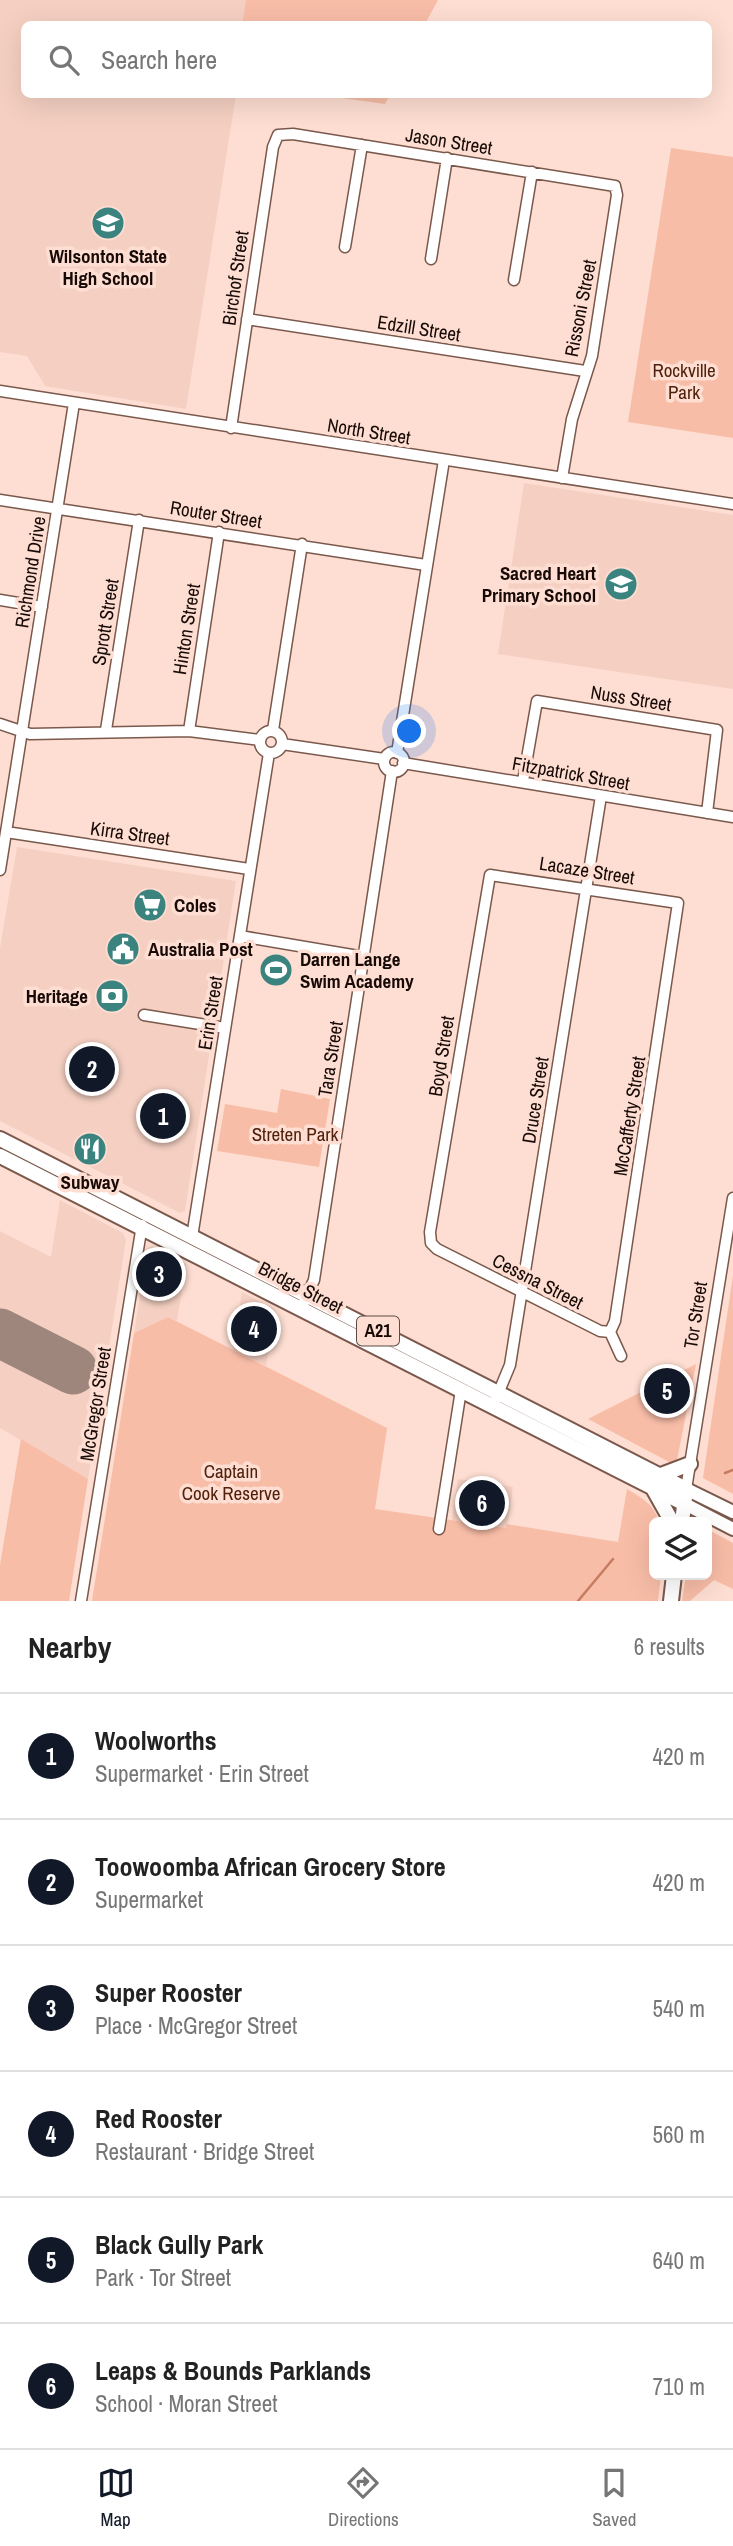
<!DOCTYPE html>
<meta charset="utf-8">
<style>
:root{--surface:#fff;--page:#f2f2f2;--text:#222;--muted:#767676;--line:#e0e0e0;--accent:#111827}
body{margin:0;font-family:"Archivo Narrow",sans-serif;background:var(--page);color:var(--text)}
.controls{position:absolute;right:21px;bottom:21px;display:grid;overflow:hidden;border-radius:10px;box-shadow:0 7px 28px #0002}
.controls button{width:63px;height:63px;display:grid;place-items:center;padding:0;border:0;border-bottom:2px solid var(--line);background:var(--surface);color:var(--text);font:35px sans-serif}
.you{position:absolute;left:410px;top:732px;width:24px;height:24px;margin:-18px;border:5px solid #fff;border-radius:50%;background:#1a73e8;box-shadow:0 0 0 10px #1a73e833}
.badge{display:grid;place-items:center;width:46px;height:46px;border-radius:50%;background:var(--accent);color:#fff;font-size:23px;font-weight:700}
.pin{position:absolute;translate:-50% -50%;border:4px solid #fff;box-shadow:0 2px 7px #0006}
.list{margin:0;padding:0;list-style:none}
h2{display:flex;justify-content:space-between;align-items:center;height:91px;margin:0;padding:0 28px;font-size:30px}
h2 small{font-size:23px;font-weight:400;color:var(--muted)}
.list li{display:grid;grid-template-columns:46px 1fr auto;gap:21px;align-items:center;box-sizing:border-box;height:126px;padding:0 28px;border-top:2px solid var(--line)}
.list b{display:block;font-size:26px;white-space:nowrap}
.list p{margin:0;font-size:23px;white-space:nowrap;color:var(--muted)}
.list em{font-size:23px;font-style:normal;color:var(--muted)}
.icon{flex:none;width:38px;height:38px;fill:none;stroke:currentColor;stroke-width:2;stroke-linecap:round;stroke-linejoin:round}
.map{position:relative;flex:none;width:733px;height:1601px;overflow:hidden}
.search{position:absolute;background:var(--surface);box-shadow:0 7px 28px #0002;left:21px;right:21px;top:21px;height:77px;display:flex;align-items:center;gap:18px;box-sizing:border-box;padding:0 24px;border-radius:10px;color:var(--muted);font-size:26px}
.sheet{height:847px;background:var(--surface)}
nav{display:flex;justify-content:space-around;align-items:center;box-sizing:border-box;height:98px;border-top:2px solid var(--line);background:var(--surface);font-size:19px;color:var(--muted)}
nav a{display:grid;justify-items:center;gap:4px}
nav .on{color:var(--accent)}
.map>svg:first-child{display:block}
.built{fill:#f5d0c2}
.green{fill:#f8bda7}
.lines{fill:none;stroke-linecap:round;stroke-linejoin:round}
.stream{stroke:#c67c60;stroke-width:2.5}
.runway{stroke:#9e867c;stroke-width:49}
.minor-casing{stroke:#7a584c;stroke-width:13}
.major-casing{stroke:#7a584c;stroke-width:16}
.highway-casing{stroke:#7a584c;stroke-width:18}
.minor{stroke:#fff;stroke-width:10}
.major{stroke:#fff;stroke-width:12}
.highway{stroke:#fff;stroke-width:14}
.labels{text-anchor:middle;stroke-width:7;stroke-linejoin:round;paint-order:stroke}
.shield{fill:#feded2;stroke:#5c4a43;stroke-width:2}
.shield-label{font-size:18px;font-weight:bold;fill:#170a06}
.street-label{font-size:19px;fill:#170a06;stroke:#feded2}
.poi-label{font-size:19px;font-weight:bold;fill:#170a06;stroke:#feded2;text-anchor:start}
.park-label{font-size:19px;fill:#50200c;stroke:#feded2}
</style>
<div class="map">
<svg width="733" height="1601" viewBox="0 0 733 1601">
<rect width="100%" height="100%" fill="#feded2"/>
<!-- built -->
<path class="built" d="M 0,0 L 246,0 L 242,24 L 24,24 L 24,94 L 236,95 L 186,409 L 45,386 L 27,356 L 0,352 Z
M 524,483 L 733,515 L 733,689 L 498,654 Z
M 17,847 L 236,881 L 185,1211 L 180,1213 L 0,1121 L 0,948 Z
M 60,1200 L 123,1233 L 126,1240 L 88,1479 L 0,1428 L 0,1231 L 51,1257 Z
M 152,1246 L 186,1264 L 177,1321 L 168,1317 L 134,1333 L 147,1249 Z
M 242,1292 L 275,1309 L 266,1366 L 233,1350 Z
M 458,1479 L 513,1487 L 507,1528 L 452,1520 Z"/>
<!-- green -->
<path class="green" d="M 246,0 L 438,0 L 425,24 L 242,24 Z
M 320,95 L 390,94 L 390,95 L 385,104 Z
M 671,148 L 733,157 L 733,438 L 628,422 Z
M 281,1089 L 330,1099 L 319,1167 L 217,1151 L 225,1104 L 277,1113 Z
M 733,1275 L 733,1494 L 703,1478 Z
M 168,1317 L 387,1428 L 375,1509 L 506,1528 L 507,1524 L 618,1542 L 627,1489 C 642,1498 654,1504 659,1522 L 654,1522 L 654,1575 L 661,1575 L 658,1601 L 92,1601 L 134,1333 Z
M 696,1364 L 677,1460 L 671,1463 L 588,1419 Z
M 21,1439 L 88,1479 L 69,1601 L 0,1601 L 0,1565 Z
M 707,1529 L 733,1543 L 733,1589 L 714,1580 L 690,1601 L 682,1601 L 686,1575 L 707,1575 Z"/>
<g class="lines">
<!-- stream -->
<path class="stream" d="M 725,1473 L 733,1470
M 578,1601 L 613,1559"/>
<!-- runway -->
<path class="runway" d="M 0,1333 L 73,1370"/>
<defs>
<path id="minor" d="M 345,247 L 362,145
M 431,259 L 447,158
M 514,280 L 532,172
M 247,319 L 585,371
M 0,391 L 733,504
M 231,428 L 273,147 L 278,135 L 293,134 L 615,186 L 617,195 L 592,356 L 572,419 L 562,478
M 0,500 L 426,565
M 0,600 L 42,607
M 0,724 L 30,734 L 189,731 L 260,740
M 106,730 L 139,520
M 273,730 L 302,544
M260 742a11 11 0 1 1 22 0a11 11 0 1 1-22 0Z
M 189,731 L 219,532
M 282,744 L 384,759
M384 762a10 10 0 1 1 20 0a10 10 0 1 1-20 0Z
M 397,753 L 444,460
M 403,763 L 733,817
M 523,781 L 537,701 L 717,730 L 707,813
M 6,832 L 249,869
M 0,870 L 74,403
M 490,875 L 678,903 L 615,1321 L 610,1332 L 600,1331 L 437,1249 L 431,1243 L 430,1232 Z
M 240,936 L 364,957
M 144,1015 L 225,1028
M 192,1237 L 269,753
M 301,1309 L 314,1280 L 392,771
M 610,1332 L 621,1356
M 493,1406 L 510,1365 L 601,796
M 686,1489 L 733,1198
M 439,1529 L 461,1390
M 81,1601 L 142,1225"/>
<path id="major" d="M 686,1489 L 733,1512
M 685,1504 L 733,1529"/>
<path id="highway" d="M 0,1139 L 686,1489 L 682,1522
M 0,1156 L 685,1504
M 661,1475 L 690,1464
M 654,1490 L 672,1522
M 671,1601 L 674,1575"/>
</defs>
<!-- minor casing -->
<use href="#minor" class="minor-casing"/>
<!-- major casing -->
<use href="#major" class="major-casing"/>
<!-- highway casing -->
<use href="#highway" class="highway-casing"/>
<!-- minor -->
<use href="#minor" class="minor"/>
<!-- major -->
<use href="#major" class="major"/>
<!-- highway -->
<use href="#highway" class="highway"/>
</g>
<!-- icons -->
<defs>
<symbol id="school-disc" viewBox="-11 -11 22 22"><circle r="9.5" fill="#3b837f" stroke="#feded2"/><path d="M0-5L7-2L0 1L-7-2ZM-4 1L0 2.5L4 1V4Q0 6-4 4Z" fill="#fff"/></symbol>
<symbol id="supermarket-disc" viewBox="-11 -11 22 22"><circle r="9.5" fill="#3b837f" stroke="#feded2"/><path d="M-6-5.5h2.5l.6 2H6L4.5 2H-2.5L-4.4-4H-6ZM-1.5 3.2a1.3 1.3 0 1 0 .1 0ZM3 3.2a1.3 1.3 0 1 0 .1 0Z" fill="#fff"/></symbol>
<symbol id="civic-disc" viewBox="-11 -11 22 22"><circle r="9.5" fill="#3b837f" stroke="#feded2"/><path d="M-.6-6.5H3V-4.5H.6V-3L4-1V1h2V6H-6V1h2V-1L-.6-3ZM-1.2 2.5V6h2.4V2.5Z" fill="#fff"/></symbol>
<symbol id="stadium-disc" viewBox="-11 -11 22 22"><circle r="9.5" fill="#3b837f" stroke="#feded2"/><path d="M0-5a6.5 5 0 1 0 0 10a6.5 5 0 1 0 0-10ZM-3.5-1.8h7v3.6h-7Z" fill="#fff"/></symbol>
<symbol id="bank-disc" viewBox="-11 -11 22 22"><circle r="9.5" fill="#3b837f" stroke="#feded2"/><path d="M-6-4H6V4H-6ZM0-2.3a2.3 2.3 0 1 0 0 4.6a2.3 2.3 0 1 0 0-4.6Z" fill="#fff"/></symbol>
<symbol id="restaurant-disc" viewBox="-11 -11 22 22"><circle r="9.5" fill="#3b837f" stroke="#feded2"/><path d="M-5-6h1v4h1v-4h1v4h1v-4h1v5L-1.5 .5V6h-2V.5L-5-1ZM5-6V6H3V1.5H1.5Q1.5-4 5-6Z" fill="#fff"/></symbol>
</defs>
<g fill-rule="evenodd">
<use href="#school-disc" x="89" y="204" width="38" height="38"/>
<use href="#school-disc" x="602" y="565" width="38" height="38"/>
<use href="#supermarket-disc" x="131" y="886" width="38" height="38"/>
<use href="#civic-disc" x="104" y="930" width="38" height="38"/>
<use href="#stadium-disc" x="257" y="951" width="38" height="38"/>
<use href="#bank-disc" x="93" y="977" width="38" height="38"/>
<use href="#restaurant-disc" x="71" y="1130" width="38" height="38"/>
</g>
<g class="labels">
<!-- shield labels -->
<rect class="shield" x="357" y="1316.5" width="42" height="29" rx="5"/>
<g class="shield-label">
<text x="378" y="1337">A21</text>
</g>
<!-- street labels -->
<g class="street-label">
<text transform="translate(449 141) rotate(9)" y="7">Jason Street</text>
<text transform="translate(235 278) rotate(-82)" y="7">Birchof Street</text>
<text transform="translate(580 308) rotate(-79)" y="7">Rissoni Street</text>
<text transform="translate(419 328) rotate(9)" y="7">Edzill Street</text>
<text transform="translate(369 431) rotate(9)" y="7">North Street</text>
<text transform="translate(216 514) rotate(9)" y="7">Router Street</text>
<text transform="translate(30 572) rotate(-81)" y="7">Richmond Drive</text>
<text transform="translate(105 622) rotate(-81)" y="7">Sprott Street</text>
<text transform="translate(186 629) rotate(-81)" y="7">Hinton Street</text>
<text transform="translate(631 698) rotate(9)" y="7">Nuss Street</text>
<text transform="translate(571 773) rotate(10)" y="7">Fitzpatrick Street</text>
<text transform="translate(130 833) rotate(8)" y="7">Kirra Street</text>
<text transform="translate(587 870) rotate(9)" y="7">Lacaze Street</text>
<text transform="translate(210 1013) rotate(-81)" y="7">Erin Street</text>
<text transform="translate(441 1056) rotate(-81)" y="7">Boyd Street</text>
<text transform="translate(330 1059) rotate(-81)" y="7">Tara Street</text>
<text transform="translate(535 1100) rotate(-81)" y="7">Druce Street</text>
<text transform="translate(629 1116) rotate(-81)" y="7">McCafferty Street</text>
<text transform="translate(538 1281) rotate(27)" y="7">Cessna Street</text>
<text transform="translate(301 1287) rotate(27)" y="7">Bridge Street</text>
<text transform="translate(695 1315) rotate(-81)" y="7">Tor Street</text>
<text transform="translate(95 1404) rotate(-81)" y="7">McGregor Street</text>
</g>
<!-- poi labels -->
<g class="poi-label">
<text x="108" y="263" text-anchor="middle">Wilsonton State<tspan x="108" dy="22">High School</tspan></text>
<text x="596" y="580" text-anchor="end">Sacred Heart<tspan x="596" dy="22">Primary School</tspan></text>
<text x="174" y="912">Coles</text>
<text x="148" y="956">Australia Post</text>
<text x="300" y="966">Darren Lange<tspan x="300" dy="22">Swim Academy</tspan></text>
<text x="88" y="1003" text-anchor="end">Heritage</text>
<text x="90" y="1189" text-anchor="middle">Subway</text>
</g>
<!-- park labels -->
<g class="park-label">
<text x="684" y="377">Rockville<tspan x="684" dy="22">Park</tspan></text>
<text x="295" y="1141">Streten Park</text>
<text x="231" y="1478">Captain<tspan x="231" dy="22">Cook Reserve</tspan></text>
</g>
</g>
</svg>
<div class="controls">
<button><svg class="icon" aria-label="layers" viewBox="0 0 24 24"><path d="M12 4l9 5-9 5-9-5zM3 14l9 5 9-5"/></svg></button>
</div>
<div class="you"></div>
<div class="pin badge" style="left:163px;top:1116px">1</div>
<div class="pin badge" style="left:92px;top:1069px">2</div>
<div class="pin badge" style="left:159px;top:1274px">3</div>
<div class="pin badge" style="left:254px;top:1329px">4</div>
<div class="pin badge" style="left:667px;top:1391px">5</div>
<div class="pin badge" style="left:482px;top:1503px">6</div>
<div class="search"><svg class="icon" aria-label="search" viewBox="0 0 24 24"><circle cx="10" cy="10" r="6"/><path d="M15 15l6 6"/></svg>Search here</div>
</div>
<section class="sheet">
<h2>Nearby<small>6 results</small></h2>
<ul class="list">
<li><span class="badge">1</span><div><b>Woolworths</b><p>Supermarket · Erin Street</p></div><em>420 m</em></li>
<li><span class="badge">2</span><div><b>Toowoomba African Grocery Store</b><p>Supermarket</p></div><em>420 m</em></li>
<li><span class="badge">3</span><div><b>Super Rooster</b><p>Place · McGregor Street</p></div><em>540 m</em></li>
<li><span class="badge">4</span><div><b>Red Rooster</b><p>Restaurant · Bridge Street</p></div><em>560 m</em></li>
<li><span class="badge">5</span><div><b>Black Gully Park</b><p>Park · Tor Street</p></div><em>640 m</em></li>
<li><span class="badge">6</span><div><b>Leaps &amp; Bounds Parklands</b><p>School · Moran Street</p></div><em>710 m</em></li>
</ul>
</section>
<nav>
<a class="on"><svg class="icon" aria-label="map" viewBox="0 0 24 24"><path d="M3 6l6-2 6 2 6-2v14l-6 2-6-2-6 2zM9 4v14M15 6v14"/></svg>Map</a>
<a><svg class="icon" aria-label="directions" viewBox="0 0 24 24"><path d="M12 3l9 9-9 9-9-9zM9 14v-3h6M13 9l2 2-2 2"/></svg>Directions</a>
<a><svg class="icon" aria-label="saved" viewBox="0 0 24 24"><path d="M7 4h10v16l-5-4-5 4z"/></svg>Saved</a>
</nav>
